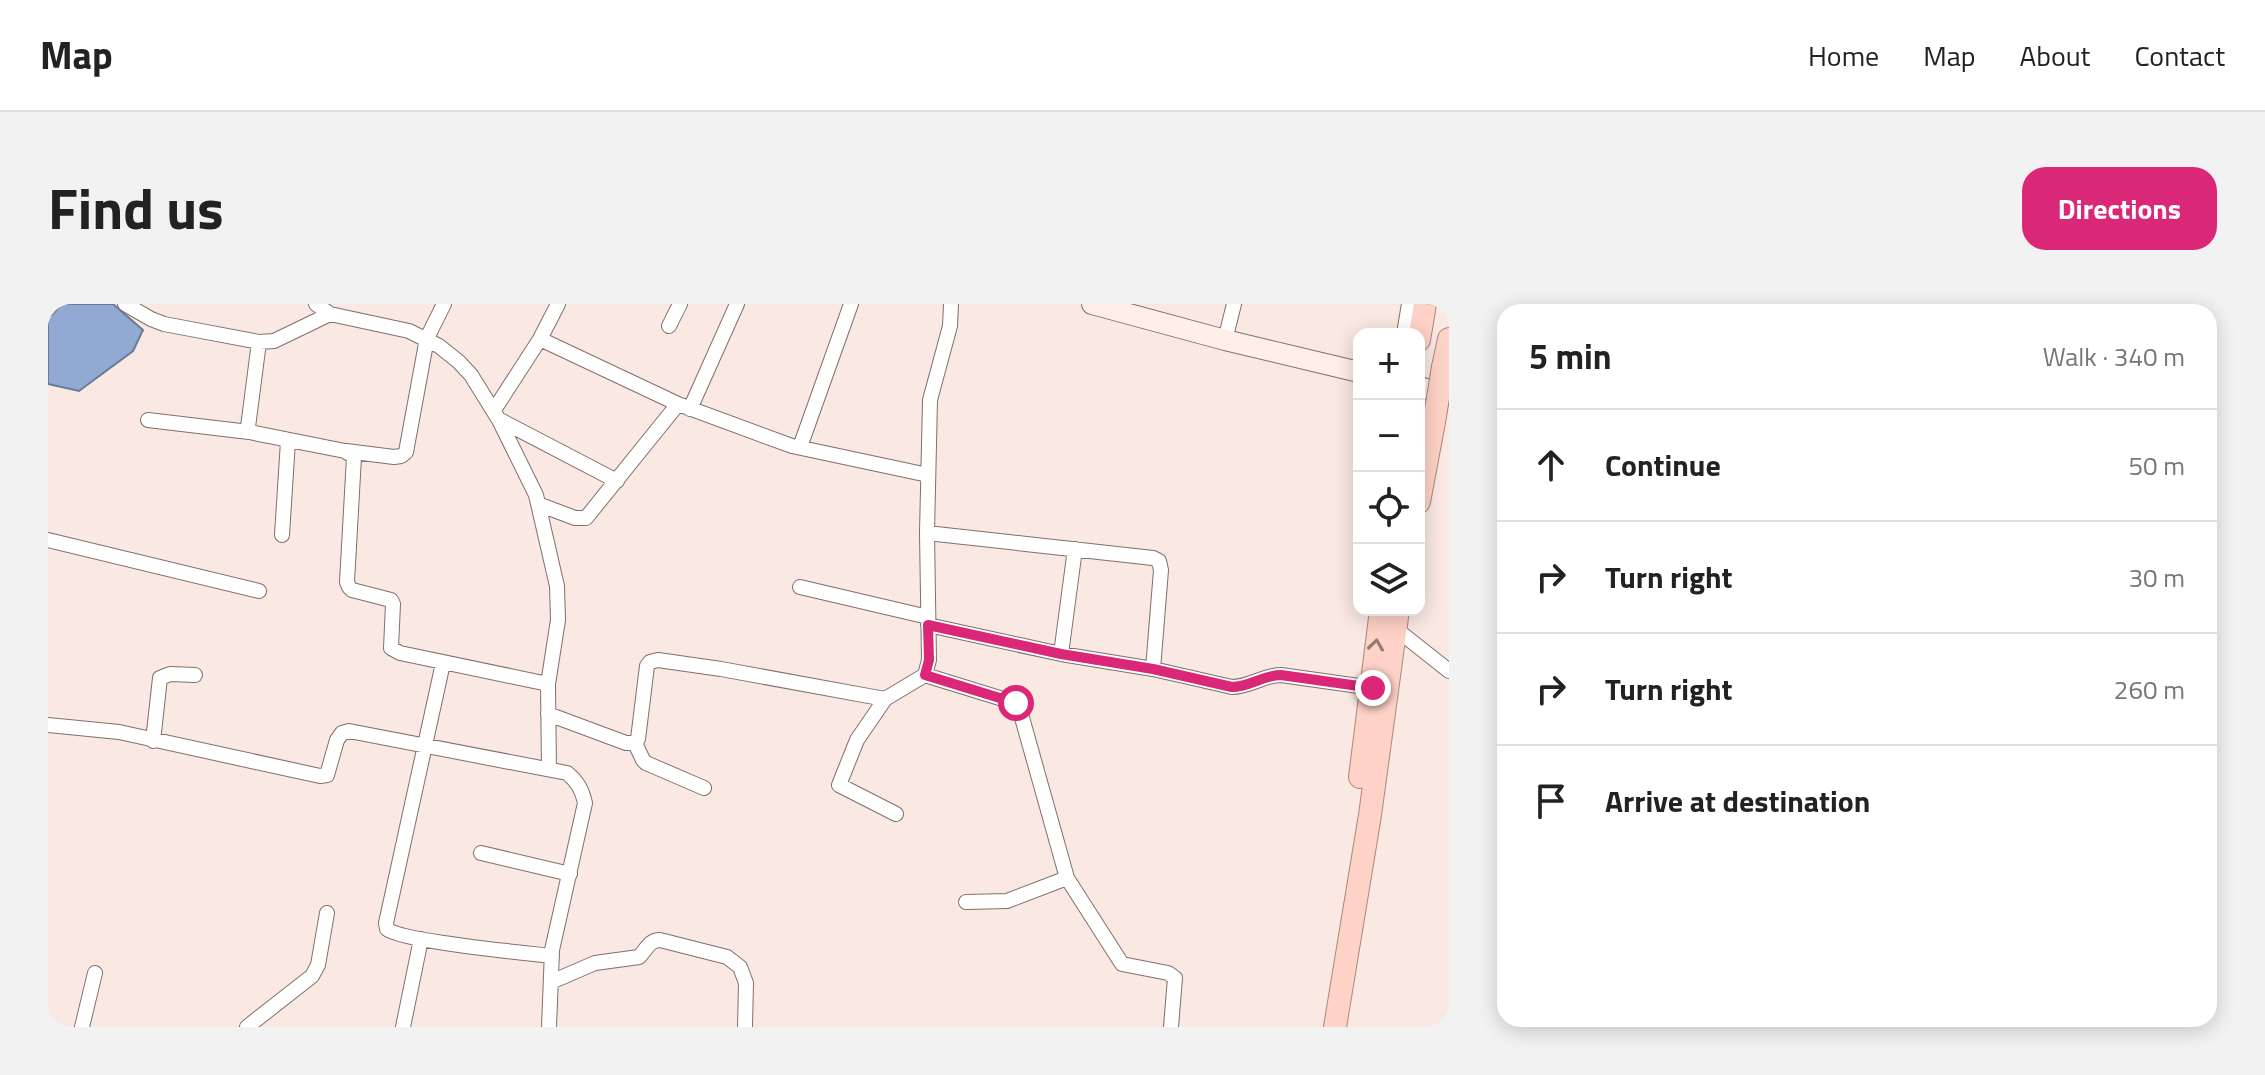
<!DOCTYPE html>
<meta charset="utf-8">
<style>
:root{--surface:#fff;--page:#f2f2f2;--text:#222;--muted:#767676;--line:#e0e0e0;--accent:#db2777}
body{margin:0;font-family:"Titillium Web",sans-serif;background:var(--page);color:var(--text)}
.controls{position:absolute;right:24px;top:24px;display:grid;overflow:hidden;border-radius:16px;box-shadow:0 4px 20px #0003}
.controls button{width:72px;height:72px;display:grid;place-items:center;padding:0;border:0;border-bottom:2px solid var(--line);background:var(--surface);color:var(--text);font:40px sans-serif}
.stop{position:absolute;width:24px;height:24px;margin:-18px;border:6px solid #db2777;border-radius:50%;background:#fff}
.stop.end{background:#db2777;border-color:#fff;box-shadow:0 2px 8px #0008}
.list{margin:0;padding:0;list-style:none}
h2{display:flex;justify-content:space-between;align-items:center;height:104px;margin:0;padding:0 32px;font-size:34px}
h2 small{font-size:26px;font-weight:400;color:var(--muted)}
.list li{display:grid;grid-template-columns:52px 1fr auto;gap:24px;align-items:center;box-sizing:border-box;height:112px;padding:0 32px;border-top:2px solid var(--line)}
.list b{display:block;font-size:30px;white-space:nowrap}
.list em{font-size:26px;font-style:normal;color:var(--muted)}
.icon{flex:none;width:44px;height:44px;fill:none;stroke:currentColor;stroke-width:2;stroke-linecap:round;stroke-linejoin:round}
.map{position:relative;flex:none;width:1401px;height:723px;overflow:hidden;border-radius:24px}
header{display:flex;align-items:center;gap:48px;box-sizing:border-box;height:112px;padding:0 40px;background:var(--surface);border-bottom:2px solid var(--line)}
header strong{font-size:38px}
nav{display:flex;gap:44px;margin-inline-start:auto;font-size:28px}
.intro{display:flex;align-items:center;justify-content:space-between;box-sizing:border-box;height:192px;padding:0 48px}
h1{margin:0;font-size:56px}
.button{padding:20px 36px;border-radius:24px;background:var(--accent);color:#fff;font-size:28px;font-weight:700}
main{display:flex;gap:48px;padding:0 48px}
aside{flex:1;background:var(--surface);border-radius:24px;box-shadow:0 4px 20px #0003}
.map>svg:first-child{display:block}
.water{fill:#91a9d3;stroke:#6b7a97;stroke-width:2}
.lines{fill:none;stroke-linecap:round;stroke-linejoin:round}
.minor-casing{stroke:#7e706a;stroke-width:16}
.tertiary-casing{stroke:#7e706a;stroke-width:20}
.secondary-casing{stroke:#7e706a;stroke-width:22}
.trunk-casing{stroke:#ac867c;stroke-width:24}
.minor{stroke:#fff;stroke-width:14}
.tertiary{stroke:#fff;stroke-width:18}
.secondary{stroke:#ffeeea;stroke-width:20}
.trunk{stroke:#fed2c6;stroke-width:22}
.trunk-bridge-casing{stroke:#ac867c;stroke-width:24;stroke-linecap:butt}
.trunk-bridge{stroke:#fed2c6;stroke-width:22}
.oneway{stroke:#947a72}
.route{stroke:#db2777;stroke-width:10}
</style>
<header>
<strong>Map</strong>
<nav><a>Home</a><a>Map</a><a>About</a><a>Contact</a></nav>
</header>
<div class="intro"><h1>Find us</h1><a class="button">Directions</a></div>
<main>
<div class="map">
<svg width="1401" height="723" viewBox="0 0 1401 723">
<rect width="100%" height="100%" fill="#f9e9e2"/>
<!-- water -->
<path class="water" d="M 12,0 L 65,0 L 95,26 L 85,47 L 31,87 L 0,80 L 0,12 Z"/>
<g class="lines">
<defs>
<path id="minor" d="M 77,0 L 103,15 L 116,20 L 211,38 L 226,37 L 282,10
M 268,0 L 282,10 L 361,27 L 391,42 L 411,58 L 423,71 L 451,116 L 488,191 L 509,282 L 510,316 L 500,380 L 501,465
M 0,5 L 4,0
M 621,22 L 632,0
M 492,35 L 630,100 L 744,142 L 880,171
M 1177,36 L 1186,0
M 211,38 L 200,123 L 201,128 L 297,147 L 306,153 L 299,278 L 301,283 L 304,286 L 343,296 L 345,300 L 343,344 L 352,349 L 500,380
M 642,105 L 689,0
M 446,106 L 492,35 L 510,0
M 100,116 L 201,128
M 452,116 L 569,177
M 752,143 L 803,0
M 298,147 L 346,153 L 353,152 L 358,148 L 379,34 L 396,0
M 490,200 L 527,214 L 538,214 L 630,100
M 879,229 L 1105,254 L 1111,257 L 1113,266 L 1105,365
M 234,231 L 240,137
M 0,236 L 211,287
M 752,283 L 880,313
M 880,321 L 1013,350 L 1105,365 L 1184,383 C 1202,383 1215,371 1233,371 L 1325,384
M 1348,325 L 1401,367
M 1013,350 L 1027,245
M 395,359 L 338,619 L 339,625 C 353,637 477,649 504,652
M 877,371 L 968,399 L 971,403 L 1019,574 L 1074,660 L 1120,669 L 1127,674 L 1123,723
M 500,410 L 578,439 L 587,439 L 590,435 L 599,362 L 602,358 L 610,356 L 673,365 L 837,395
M 0,421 L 71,428 L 272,472 L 279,471 L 289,436 L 294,429 L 301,427 L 519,469 C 530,478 534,486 537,499 L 504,646 L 501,723
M 105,437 L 112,374 L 122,370 L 147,371
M 587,439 L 595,456 L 598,459 L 656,484
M 848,510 L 791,481 L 809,436 L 837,395 L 877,371 L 881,356 L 879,229 L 882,96 L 902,22 L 903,0
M 433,549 L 522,570
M 918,598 L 959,597 L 1019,574
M 503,678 L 547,659 L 591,653 C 598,646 601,636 612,636 L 679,653 L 692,663 L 698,679 L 697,723
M 34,723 L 47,669
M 199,723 L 264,672 L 270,661 L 279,609
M 355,723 L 373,635"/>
<path id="tertiary" d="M 1358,30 L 1363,0"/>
<path id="secondary" d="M 1044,0 L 1177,36 L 1311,68
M 1371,83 L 1401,91"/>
<path id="trunk" d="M 1371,36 L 1377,0
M 1395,63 L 1401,35
M 1371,198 L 1386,118
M 1312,473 L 1333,306
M 1287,723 L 1322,511 L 1350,306"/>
</defs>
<!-- minor casing -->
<use href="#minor" class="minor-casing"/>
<!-- tertiary casing -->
<use href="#tertiary" class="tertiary-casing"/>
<!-- secondary casing -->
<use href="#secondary" class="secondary-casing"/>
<!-- trunk casing -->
<use href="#trunk" class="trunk-casing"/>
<!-- minor -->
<use href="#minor" class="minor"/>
<!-- tertiary -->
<use href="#tertiary" class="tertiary"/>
<!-- secondary -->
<use href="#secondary" class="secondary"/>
<!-- trunk -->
<use href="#trunk" class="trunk"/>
<defs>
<path id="trunk-bridge" d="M 1386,118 L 1395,63"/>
</defs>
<!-- trunk-bridge casing -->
<use href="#trunk-bridge" class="trunk-bridge-casing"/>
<!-- trunk-bridge -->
<use href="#trunk-bridge" class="trunk-bridge"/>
</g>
<!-- one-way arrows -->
<defs><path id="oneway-chevron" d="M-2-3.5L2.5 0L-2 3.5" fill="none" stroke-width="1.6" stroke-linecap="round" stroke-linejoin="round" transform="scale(2)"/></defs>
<use class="oneway" href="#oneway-chevron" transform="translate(1328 341) rotate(-82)"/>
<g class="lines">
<!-- route -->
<path class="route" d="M 968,399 L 877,371 L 881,356 L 880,321 L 1013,350 L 1105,365 L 1184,383 C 1202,383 1215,371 1233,371 L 1325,384"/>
</g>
</svg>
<div class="controls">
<button>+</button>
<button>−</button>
<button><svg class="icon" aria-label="locate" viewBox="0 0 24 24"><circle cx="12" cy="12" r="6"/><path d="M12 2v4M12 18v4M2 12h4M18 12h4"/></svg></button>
<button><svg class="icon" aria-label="layers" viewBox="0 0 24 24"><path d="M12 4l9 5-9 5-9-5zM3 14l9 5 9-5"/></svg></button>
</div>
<div class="stop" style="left:968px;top:399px"></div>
<div class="stop end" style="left:1325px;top:384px"></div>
</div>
<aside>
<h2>5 min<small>Walk · 340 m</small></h2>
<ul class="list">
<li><svg class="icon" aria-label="ahead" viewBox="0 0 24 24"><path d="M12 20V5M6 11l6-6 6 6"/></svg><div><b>Continue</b></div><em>50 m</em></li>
<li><svg class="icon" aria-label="right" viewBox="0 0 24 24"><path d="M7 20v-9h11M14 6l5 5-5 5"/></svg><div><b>Turn right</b></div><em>30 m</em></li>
<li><svg class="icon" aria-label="right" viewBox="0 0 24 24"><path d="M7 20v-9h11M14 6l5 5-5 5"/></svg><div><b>Turn right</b></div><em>260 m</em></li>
<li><svg class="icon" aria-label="arrive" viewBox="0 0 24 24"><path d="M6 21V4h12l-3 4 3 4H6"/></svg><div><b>Arrive at destination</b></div></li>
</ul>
</aside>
</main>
